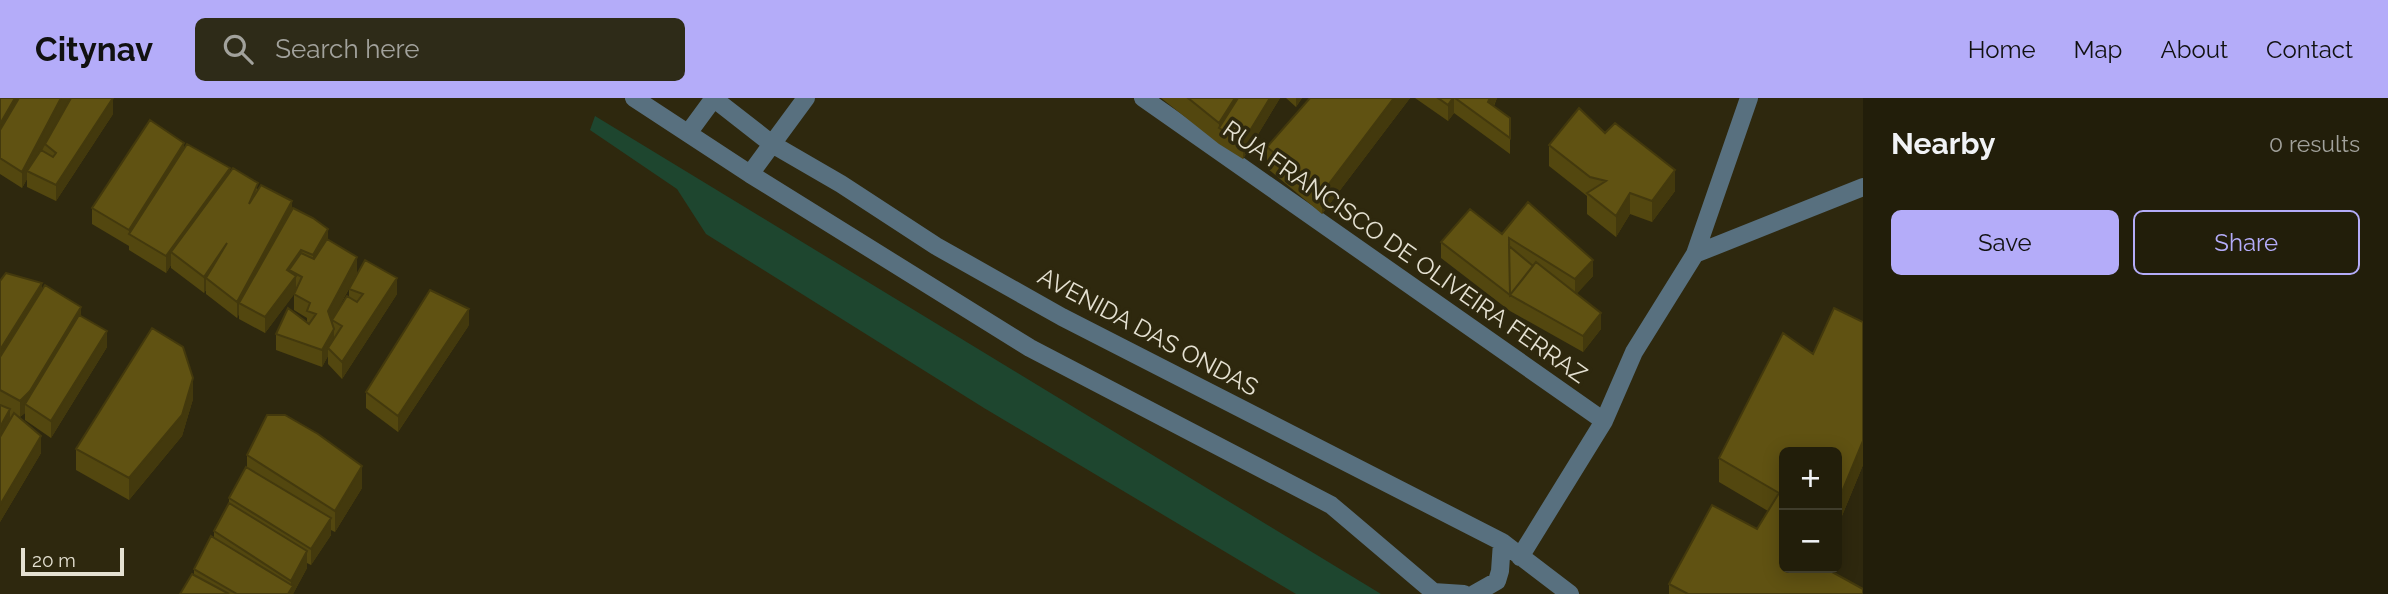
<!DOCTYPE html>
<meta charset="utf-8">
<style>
:root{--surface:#221e0a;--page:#2e2b18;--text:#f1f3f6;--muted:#a2a29c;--line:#3f3c2b;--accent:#b4acf9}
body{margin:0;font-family:Raleway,sans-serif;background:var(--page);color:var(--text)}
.controls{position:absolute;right:21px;bottom:21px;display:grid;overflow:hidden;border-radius:10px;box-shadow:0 4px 18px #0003}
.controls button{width:63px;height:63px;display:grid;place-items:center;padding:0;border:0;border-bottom:2px solid var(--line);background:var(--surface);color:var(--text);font:35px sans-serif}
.scale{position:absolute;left:21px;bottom:18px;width:103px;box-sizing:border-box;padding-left:7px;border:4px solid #e5e1d2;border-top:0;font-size:19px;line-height:24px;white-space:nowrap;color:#e5e1d2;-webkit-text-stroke:5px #2e280e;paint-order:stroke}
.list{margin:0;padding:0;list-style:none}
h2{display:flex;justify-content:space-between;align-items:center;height:91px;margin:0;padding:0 28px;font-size:30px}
h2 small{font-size:23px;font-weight:400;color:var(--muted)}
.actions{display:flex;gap:14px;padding:21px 28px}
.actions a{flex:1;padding:16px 0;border:2px solid var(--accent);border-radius:10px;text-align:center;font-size:24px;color:var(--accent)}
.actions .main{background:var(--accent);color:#111}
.icon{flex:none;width:38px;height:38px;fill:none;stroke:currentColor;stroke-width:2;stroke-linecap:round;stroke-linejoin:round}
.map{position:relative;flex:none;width:1863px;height:496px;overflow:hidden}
header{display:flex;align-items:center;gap:42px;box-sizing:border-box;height:98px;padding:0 35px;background:var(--accent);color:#111}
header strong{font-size:33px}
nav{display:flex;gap:38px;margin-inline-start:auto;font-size:24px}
.search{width:490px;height:63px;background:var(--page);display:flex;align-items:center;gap:18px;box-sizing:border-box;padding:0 24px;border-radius:10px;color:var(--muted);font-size:26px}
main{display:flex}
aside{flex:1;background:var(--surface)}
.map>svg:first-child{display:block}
.green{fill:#1e462f}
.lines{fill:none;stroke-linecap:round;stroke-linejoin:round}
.minor{stroke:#58707f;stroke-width:18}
.wall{fill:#53470f;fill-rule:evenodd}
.shaded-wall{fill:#43390d}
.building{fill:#605212;stroke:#43390d;stroke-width:2}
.labels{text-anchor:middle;stroke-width:7;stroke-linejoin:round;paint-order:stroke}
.street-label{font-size:24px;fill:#e5e1d2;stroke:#2e280e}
</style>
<header>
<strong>Citynav</strong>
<div class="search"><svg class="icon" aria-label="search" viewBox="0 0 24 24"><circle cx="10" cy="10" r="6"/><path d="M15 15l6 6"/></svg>Search here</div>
<nav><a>Home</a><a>Map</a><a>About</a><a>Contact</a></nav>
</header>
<main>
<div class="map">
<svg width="1863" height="496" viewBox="0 0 1863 496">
<rect width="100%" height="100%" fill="#2e280e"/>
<!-- green -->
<path class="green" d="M 595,18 L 1381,496 L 1296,496 L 984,310 L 706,136 L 677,91 L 590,32 Z"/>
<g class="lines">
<!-- minor -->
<path class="minor" d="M 634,0 L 750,76 L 1030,250 L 1331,407 L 1436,496
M 713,0 L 772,46 L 841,86 L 936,148 L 1062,219 L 1502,444 L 1570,496
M 1143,0 L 1604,323
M 689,34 L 714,0
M 750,76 L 806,0
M 1695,156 L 1863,89
M 1520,459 L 1604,323 L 1634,254 L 1695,156 L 1749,0
M 1433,494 L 1464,496
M 1474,496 L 1497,483 L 1500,473 L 1502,444"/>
</g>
<!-- wall -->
<path class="wall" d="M 0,0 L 70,0 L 56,27 L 113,16 L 56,103 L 27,89 L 27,81 L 22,90 L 0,76 Z
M 1161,0 L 1280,0 L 1243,61 L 1219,46 Z
M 1286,0 L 1302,0 L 1296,9 Z
M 1309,0 L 1410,0 L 1322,116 L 1267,70 L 1267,49 L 1310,1 Z
M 1415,0 L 1497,0 L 1494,8 L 1510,20 L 1510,56 L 1454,15 L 1448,23 Z
M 1605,35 L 1675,93 L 1652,124 L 1630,116 L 1616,139 L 1587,116 L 1587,98 L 1549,68 L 1549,47 Z
M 184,51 L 230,74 L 292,112 L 328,142 L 357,175 L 397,196 L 342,281 L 328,266 L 328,258 L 322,269 L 276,252 L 276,236 L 307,224 L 307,220 L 294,212 L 294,196 L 265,235 L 239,221 L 239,216 L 237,220 L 206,196 L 206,192 L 204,195 L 171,170 L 171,167 L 166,175 L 129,152 L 129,148 L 92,126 L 92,110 ZM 349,191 L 349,199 L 334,218 Z
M 1502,136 L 1593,178 L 1577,195 L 1601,231 L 1583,254 L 1510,213 L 1441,160 L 1441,144 Z
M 0,183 L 42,192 L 81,218 L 107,249 L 51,340 L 25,322 L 25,315 L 20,319 L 15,316 L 41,355 L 0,424 Z
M 1834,210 L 1863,224 L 1863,367 L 1837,430 L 1837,354 L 1784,354 L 1784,470 L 1825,470 L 1863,491 L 1863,496 L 1669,496 L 1669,486 L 1712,407 L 1757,431 L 1768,413 L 1719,384 L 1719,360 L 1783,235 L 1813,256 Z
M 469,227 L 398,334 L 366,310 L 366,294 Z
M 193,301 L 182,338 L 129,402 L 76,372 L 76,351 Z
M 247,357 L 362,390 L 335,434 L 331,432 L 331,437 L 311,467 L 307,465 L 307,470 L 293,496 L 180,496 L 194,477 L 194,471 L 214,440 L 214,433 L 229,406 L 229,400 L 247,369 Z"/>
<!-- shaded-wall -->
<path class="shaded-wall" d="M 15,0 L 24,0 L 0,42 L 0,26 Z
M 61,0 L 70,0 L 30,75 L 27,73 L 27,81 L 22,90 L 22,74 Z
M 113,0 L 113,16 L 56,103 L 56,87 Z
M 1235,0 L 1249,0 L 1219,30 L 1219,46 L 1219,25 Z
M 1270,0 L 1280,0 L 1243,61 L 1243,44 Z
M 1296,0 L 1302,0 L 1296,9 Z
M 1394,0 L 1410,0 L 1322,116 L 1322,95 Z
M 1454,0 L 1454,15 L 1448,23 L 1448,7 Z
M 1490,0 L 1497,0 L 1488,20 L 1488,4 Z
M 184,45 L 184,61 L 129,136 L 129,132 Z
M 230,70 L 230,86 L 171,154 L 171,167 L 166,175 L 166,158 Z
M 1675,72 L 1675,93 L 1652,124 L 1652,103 Z
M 1630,95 L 1630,116 L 1616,139 L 1616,118 Z
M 292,103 L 292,120 L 239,205 L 239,216 L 237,220 L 237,204 Z
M 328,131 L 328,147 L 313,173 L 313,157 Z
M 227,145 L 206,180 L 206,192 L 204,195 L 204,179 Z
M 357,159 L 357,175 L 328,230 L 328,213 Z
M 1593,162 L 1593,178 L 1575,198 L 1575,181 Z
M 296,178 L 296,194 L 265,235 L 265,219 Z
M 397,180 L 397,196 L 342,281 L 342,264 Z
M 42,185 L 42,201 L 0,268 L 0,252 Z
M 81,209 L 81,225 L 25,306 L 25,315 L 20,319 L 20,303 Z
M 469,211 L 469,227 L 398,334 L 398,318 Z
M 1601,215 L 1601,231 L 1583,254 L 1583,238 Z
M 334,231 L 334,247 L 328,250 L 328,258 L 322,269 L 322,252 Z
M 107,233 L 107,249 L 51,340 L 51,323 Z
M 193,280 L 193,301 L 182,338 L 129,402 L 129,380 Z
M 10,311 L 10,327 L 0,345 L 0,329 Z
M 41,338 L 41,355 L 0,424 L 0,407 Z
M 1863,343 L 1863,367 L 1837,430 L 1837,406 Z
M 362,368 L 362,390 L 335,434 L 335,413 Z
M 331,420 L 331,437 L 311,467 L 311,451 Z
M 307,453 L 307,470 L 293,496 L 288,496 L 291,491 L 291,483 Z"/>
<!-- building -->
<path class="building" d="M 0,0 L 15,0 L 0,26 Z
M 19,0 L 61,0 L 22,74 L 0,60 L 0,32 Z
M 71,0 L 113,0 L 56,87 L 27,73 L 41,52 L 53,59 L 56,55 L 45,46 Z
M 1188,0 L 1235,0 L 1219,25 Z
M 1238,0 L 1270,0 L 1243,44 L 1219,30 Z
M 1310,0 L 1394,0 L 1322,95 L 1267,49 Z
M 1438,0 L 1453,0 L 1448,7 Z
M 1455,0 L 1490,0 L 1488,4 L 1510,20 L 1510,40 Z
M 1579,10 L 1605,35 L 1615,25 L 1675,72 L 1652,103 L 1630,95 L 1616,118 L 1587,95 L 1606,83 L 1590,79 L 1549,47 Z
M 150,22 L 184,45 L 129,132 L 92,110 Z
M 187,46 L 230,70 L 166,158 L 129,136 Z
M 233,70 L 258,85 L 249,106 L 261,87 L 292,103 L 237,204 L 206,180 L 227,145 L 204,179 L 171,154 Z
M 1528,104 L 1593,162 L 1575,181 L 1509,140 L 1510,197 L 1441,144 L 1470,111 L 1502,136 Z
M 293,110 L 313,120 L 328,131 L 313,157 L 301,152 L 287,172 L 296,178 L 265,219 L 239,205 Z
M 327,141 L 357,159 L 328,213 L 334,231 L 322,252 L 276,236 L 288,210 L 309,226 L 316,216 L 307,213 L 310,205 L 294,196 L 302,179 L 289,172 L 301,155 L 314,161 Z
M 1509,148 L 1533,168 L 1510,197 Z
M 365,162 L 397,180 L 342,264 L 328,250 L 342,228 L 332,222 L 347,198 L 357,204 L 363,196 L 349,191 Z
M 1536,164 L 1601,215 L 1583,238 L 1510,197 Z
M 6,175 L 42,185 L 0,252 L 0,183 Z
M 45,187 L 81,209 L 30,293 L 20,303 L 0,292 L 0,259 Z
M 430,192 L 469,211 L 398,318 L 366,294 Z
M 1834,210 L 1863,224 L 1863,343 L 1837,406 L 1837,354 L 1784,354 L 1784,470 L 1825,470 L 1863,491 L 1863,496 L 1688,496 L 1669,486 L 1712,407 L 1757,431 L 1779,395 L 1719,360 L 1783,235 L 1813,256 Z
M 79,217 L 107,233 L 51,323 L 25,306 Z
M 152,230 L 183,249 L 193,280 L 182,317 L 129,380 L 76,351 Z
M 0,307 L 10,311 L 0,329 Z
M 14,315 L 41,338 L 0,407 L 0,339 Z
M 267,317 L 285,317 L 318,336 L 362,368 L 335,413 L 247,357 Z
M 246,369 L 331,420 L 311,451 L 229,400 Z
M 229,405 L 307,453 L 291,483 L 214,433 Z
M 211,438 L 293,488 L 288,496 L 237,496 L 194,471 Z
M 192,476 L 229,496 L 180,496 Z"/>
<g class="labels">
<!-- street labels -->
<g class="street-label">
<text transform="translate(1405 154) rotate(35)" y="8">RUA FRANCISCO DE OLIVEIRA FERRAZ</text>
<text transform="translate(1148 234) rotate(28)" y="8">AVENIDA DAS ONDAS</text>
</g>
</g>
</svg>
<div class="controls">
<button>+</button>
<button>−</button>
</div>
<div class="scale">20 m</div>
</div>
<aside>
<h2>Nearby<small>0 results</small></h2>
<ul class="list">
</ul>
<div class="actions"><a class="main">Save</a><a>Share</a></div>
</aside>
</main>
